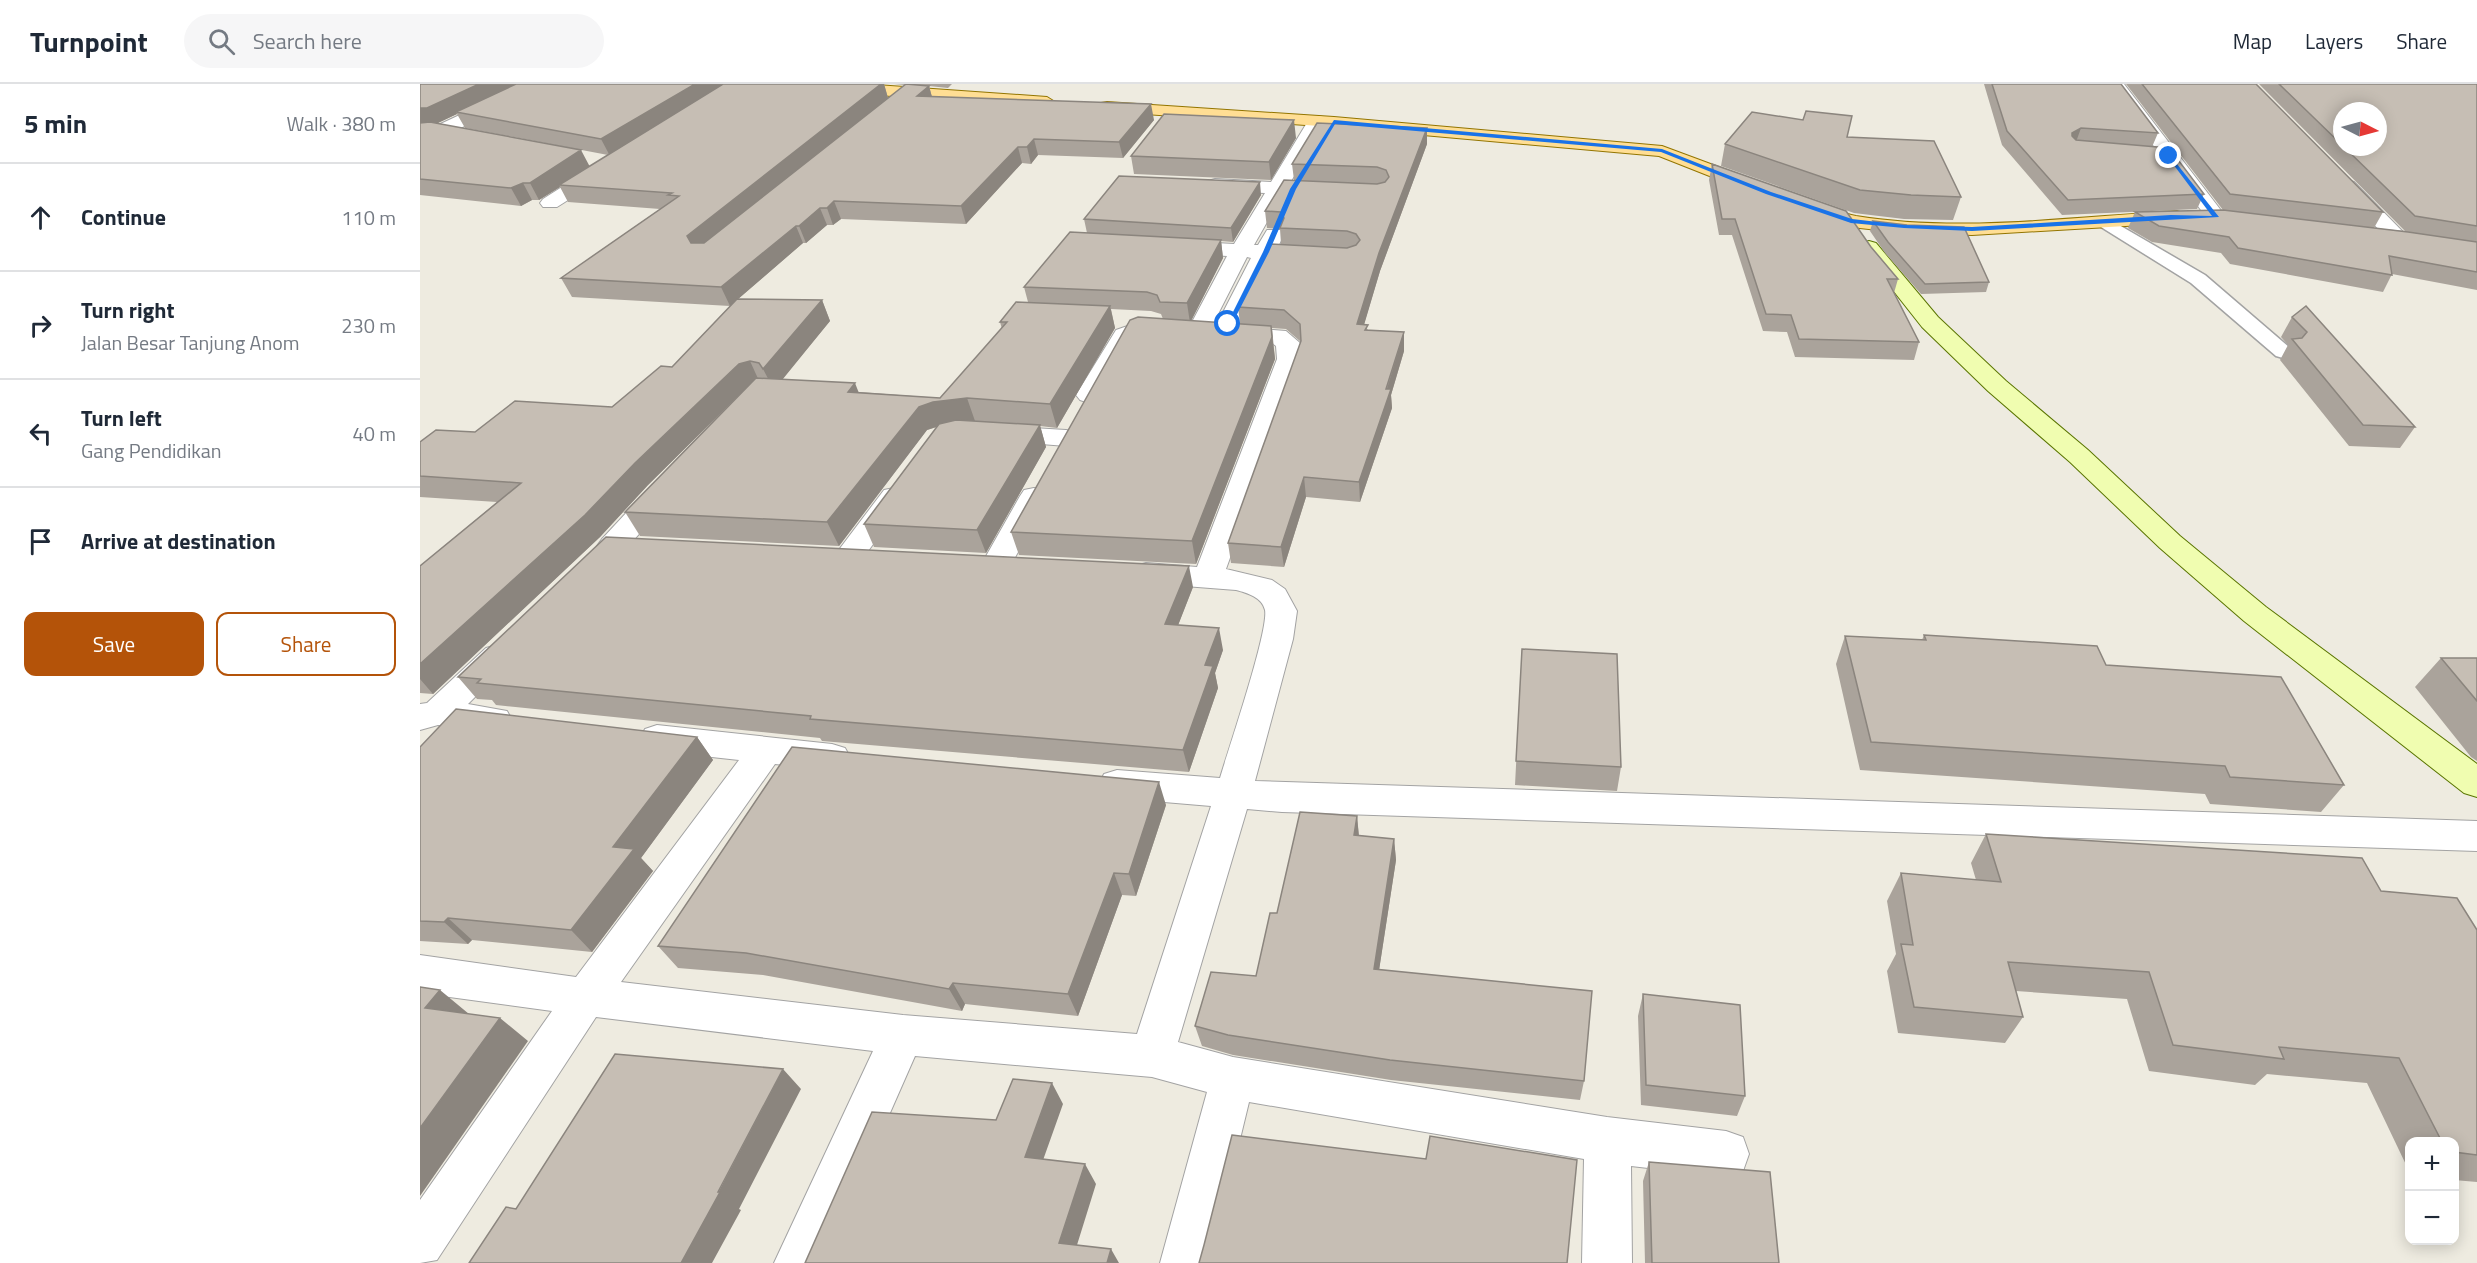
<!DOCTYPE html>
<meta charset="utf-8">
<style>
:root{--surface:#fff;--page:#f6f6f7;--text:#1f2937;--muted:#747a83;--line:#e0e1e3;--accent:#b45309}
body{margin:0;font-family:"Titillium Web",sans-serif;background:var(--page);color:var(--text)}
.controls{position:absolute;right:18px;bottom:18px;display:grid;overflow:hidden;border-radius:12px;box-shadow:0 3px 15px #0003}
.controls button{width:54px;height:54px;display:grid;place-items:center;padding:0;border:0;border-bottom:2px solid var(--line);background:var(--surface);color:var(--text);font:30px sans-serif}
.compass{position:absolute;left:1913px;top:18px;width:54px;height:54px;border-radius:50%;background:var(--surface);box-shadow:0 3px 15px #0003;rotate:96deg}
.stop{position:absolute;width:18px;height:18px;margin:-14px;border:4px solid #1a73e8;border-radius:50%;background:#fff}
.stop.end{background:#1a73e8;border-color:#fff;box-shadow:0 2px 6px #0008}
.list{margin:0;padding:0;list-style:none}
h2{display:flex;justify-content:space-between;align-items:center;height:78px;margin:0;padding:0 24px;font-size:26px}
h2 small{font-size:20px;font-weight:400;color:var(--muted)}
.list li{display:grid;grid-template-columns:39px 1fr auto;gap:18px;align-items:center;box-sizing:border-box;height:108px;padding:0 24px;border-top:2px solid var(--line)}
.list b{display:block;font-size:22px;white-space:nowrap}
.list p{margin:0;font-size:20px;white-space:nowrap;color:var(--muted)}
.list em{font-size:20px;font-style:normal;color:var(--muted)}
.actions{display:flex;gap:12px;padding:18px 24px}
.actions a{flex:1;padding:14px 0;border:2px solid var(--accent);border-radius:12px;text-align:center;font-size:21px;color:var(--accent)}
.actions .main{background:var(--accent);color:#fff}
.icon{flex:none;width:33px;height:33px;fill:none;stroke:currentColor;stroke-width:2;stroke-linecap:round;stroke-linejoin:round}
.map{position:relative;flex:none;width:2057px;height:1179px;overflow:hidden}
header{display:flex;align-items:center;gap:36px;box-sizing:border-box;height:84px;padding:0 30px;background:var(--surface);border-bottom:2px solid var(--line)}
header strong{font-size:28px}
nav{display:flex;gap:33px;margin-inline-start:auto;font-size:21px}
.search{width:420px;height:54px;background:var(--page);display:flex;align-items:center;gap:15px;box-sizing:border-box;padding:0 21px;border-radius:33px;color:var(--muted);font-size:22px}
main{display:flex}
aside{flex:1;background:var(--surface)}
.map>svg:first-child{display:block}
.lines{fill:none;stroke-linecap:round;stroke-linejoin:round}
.lane-casing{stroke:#a3a3a3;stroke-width:3}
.street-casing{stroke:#a3a3a3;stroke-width:2}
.secondary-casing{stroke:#5a7500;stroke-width:2}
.primary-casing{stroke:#937500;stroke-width:2}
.lane{fill:#fff;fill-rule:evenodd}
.street{fill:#fff;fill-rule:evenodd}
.secondary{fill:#f0fdb0;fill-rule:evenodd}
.primary{fill:#ffde94;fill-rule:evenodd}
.wall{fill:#aaa39b;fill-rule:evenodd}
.shaded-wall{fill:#8b857e}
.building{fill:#c6beb4;stroke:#8b857e;stroke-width:1.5}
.route{fill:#1a73e8}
</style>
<header>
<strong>Turnpoint</strong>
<div class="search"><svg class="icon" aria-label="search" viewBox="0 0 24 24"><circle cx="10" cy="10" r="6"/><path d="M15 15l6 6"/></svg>Search here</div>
<nav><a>Map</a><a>Layers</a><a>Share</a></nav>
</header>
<main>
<aside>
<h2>5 min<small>Walk · 380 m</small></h2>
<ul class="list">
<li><svg class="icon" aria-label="ahead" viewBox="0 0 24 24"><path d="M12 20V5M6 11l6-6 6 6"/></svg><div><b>Continue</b></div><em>110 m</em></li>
<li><svg class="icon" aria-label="right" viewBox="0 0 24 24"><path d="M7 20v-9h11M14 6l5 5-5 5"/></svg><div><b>Turn right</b><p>Jalan Besar Tanjung Anom</p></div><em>230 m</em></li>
<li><svg class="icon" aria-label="left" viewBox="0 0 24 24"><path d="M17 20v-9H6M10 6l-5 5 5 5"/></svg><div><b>Turn left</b><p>Gang Pendidikan</p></div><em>40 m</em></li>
<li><svg class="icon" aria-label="arrive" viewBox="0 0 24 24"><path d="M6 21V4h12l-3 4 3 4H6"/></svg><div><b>Arrive at destination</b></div></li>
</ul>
<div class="actions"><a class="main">Save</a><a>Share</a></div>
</aside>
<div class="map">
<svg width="2057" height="1179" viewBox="0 0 2057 1179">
<rect width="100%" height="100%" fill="#eeebe0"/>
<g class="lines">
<defs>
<path id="lane" d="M 1687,134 L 1785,191 L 1870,264 L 1873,268 L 1870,272 L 1863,274 L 1856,272 L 1771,199 L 1681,143 L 1678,139 L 1681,135 Z"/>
<path id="street" d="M 106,0 L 127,0 L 125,3 L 26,51 L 14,51 L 11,47 L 14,43 Z
M 1688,0 L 1704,0 L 1803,129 L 1806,133 L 1803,137 L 1789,137 Z
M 897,32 L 903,33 L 906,37 L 870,99 L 909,102 L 912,106 L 909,110 L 863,110 L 834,161 L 838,161 L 847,146 L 861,146 L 864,150 L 858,163 L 900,167 L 903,171 L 900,175 L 893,177 L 852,175 L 817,243 L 866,247 L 880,259 L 881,275 L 806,485 L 852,496 L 865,505 L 877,527 L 873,555 L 835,697 L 2057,737 L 2057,767 L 862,728 L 827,725 L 758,958 L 813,973 L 1187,1033 L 1306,1047 L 1323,1053 L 1329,1070 L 1323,1087 L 1306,1093 L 1211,1082 L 1212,1179 L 1162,1179 L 1164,1075 L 829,1018 L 790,1179 L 740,1179 L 787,1008 L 732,993 L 495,972 L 404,1179 L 354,1179 L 453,967 L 176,933 L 17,1176 L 0,1179 L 0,1116 L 132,927 L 0,909 L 0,871 L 156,893 L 319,676 L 237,667 L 225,663 L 220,654 L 225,645 L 237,641 L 412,660 L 425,664 L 430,673 L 425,682 L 412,686 L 355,680 L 201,898 L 483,931 L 717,950 L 791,722 L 697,714 L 684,710 L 679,700 L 684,690 L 697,686 L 800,694 C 808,667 849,546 845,526 C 842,513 827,509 816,506 L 726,499 L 715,496 L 711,489 L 715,482 L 726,479 L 777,483 L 857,275 L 856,262 L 852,259 L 799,255 L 795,250 L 800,245 L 797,240 L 831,174 L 827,173 L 794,238 L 791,243 L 783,245 L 775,243 L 772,238 L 807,172 L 759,169 L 752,167 L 749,163 L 752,159 L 759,157 L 814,160 L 845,109 L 795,107 L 788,105 L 786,101 L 788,97 L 795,95 L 851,98 L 888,37 L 891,33 Z
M 182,80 L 189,82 L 191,86 L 189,90 L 137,123 L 123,123 L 120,119 L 123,115 L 175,82 Z
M 1927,96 L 1934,98 L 1986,151 L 1989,155 L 1986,159 L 1979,161 L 1972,159 L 1920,106 L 1917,102 L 1920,98 Z
M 719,238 L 739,241 L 743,246 L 739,251 L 722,252 L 713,256 L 678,316 L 669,319 L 660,316 L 656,311 L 696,246 Z
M 579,342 L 646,346 L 655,348 L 659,354 L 655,360 L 646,362 L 570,356 L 566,350 L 570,344 Z
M 243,398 L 253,400 L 257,406 L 253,412 L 202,469 L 192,471 L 182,469 L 177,462 L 182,455 L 233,400 Z
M 474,404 L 484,406 L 488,412 L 438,481 L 428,483 L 418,481 L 413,474 L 418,467 L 464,406 Z
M 614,404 L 624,406 L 628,412 L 591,481 L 587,488 L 576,491 L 565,488 L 561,481 L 600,412 L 604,406 Z
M 77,561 L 88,564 L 93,572 L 88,580 L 48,620 L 87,627 L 92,636 L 87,645 L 75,649 L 18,641 L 0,646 L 0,620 L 7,619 L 66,564 Z"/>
<path id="secondary" d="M 1449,157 L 1456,159 L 1518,233 L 1586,297 L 1668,366 L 1760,452 L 1846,523 L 2057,680 L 2057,713 L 2044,709 L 1824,537 L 1740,464 L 1650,378 L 1568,307 L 1502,243 L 1439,163 L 1442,159 Z"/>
<path id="primary" d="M 365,0 L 442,0 L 627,13 L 635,18 L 627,23 L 373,5 Z
M 687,18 L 914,33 L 1242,62 L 1339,98 L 1342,102 L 1339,106 L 1325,106 L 1239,72 L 914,43 L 681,27 L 679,23 L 681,19 Z
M 1392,118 C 1407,122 1421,129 1436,132 C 1540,149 1652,133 1757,127 L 1764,129 L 1767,133 L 1764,137 L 1757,139 L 1552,151 L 1484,149 L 1431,143 L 1385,128 L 1382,124 L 1385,120 Z"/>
</defs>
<!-- lane casing -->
<use href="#lane" class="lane-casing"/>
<!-- street casing -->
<use href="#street" class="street-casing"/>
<!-- secondary casing -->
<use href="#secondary" class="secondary-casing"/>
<!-- primary casing -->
<use href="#primary" class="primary-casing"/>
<!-- lane -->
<use href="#lane" class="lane"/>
<!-- street -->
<use href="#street" class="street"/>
<!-- secondary -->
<use href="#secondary" class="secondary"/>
<!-- primary -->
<use href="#primary" class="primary"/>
</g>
<!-- wall -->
<path class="wall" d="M 0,0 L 464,0 L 468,14 L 485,1 L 474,0 L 532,0 L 528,4 L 509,2 L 512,13 L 734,36 L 703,74 L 618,71 L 611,80 L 602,79 L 546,140 L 421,135 L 413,141 L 407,141 L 386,159 L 383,159 L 318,215 L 402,216 L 410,237 L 362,295 L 439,308 L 520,314 L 582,245 L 580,238 L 608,218 L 604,203 L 667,149 L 664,135 L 841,111 L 813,158 L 801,157 L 803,174 L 771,237 L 820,240 L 818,223 L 861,160 L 860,145 L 847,144 L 845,127 L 874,96 L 872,80 L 1007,60 L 960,187 L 944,240 L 948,246 L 984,248 L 984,267 L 971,311 L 972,324 L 940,418 L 886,413 L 864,483 L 811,479 L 808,459 L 881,258 L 866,245 L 852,244 L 855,275 L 776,480 L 599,471 L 591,448 L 743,235 L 741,230 L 731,227 L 691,225 L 695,244 L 637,344 L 620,342 L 626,363 L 566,469 L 454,463 L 444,440 L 517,343 L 507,346 L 419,462 L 220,452 L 205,428 L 295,335 L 228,401 L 180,453 L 13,610 L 0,609 L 0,482 L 77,418 L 0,413 L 0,358 L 192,323 L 252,283 L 310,222 L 152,213 L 141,194 L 240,125 L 148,118 L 140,103 L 119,116 L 112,116 L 101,122 L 0,111 ZM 37,30 L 45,44 L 188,71 L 170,82 L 17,39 Z
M 1564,0 L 1701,0 L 1738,49 L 1732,63 L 1784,110 L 1777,125 L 1642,131 L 1582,61 Z
M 1706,0 L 1836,0 L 1963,128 L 1954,144 L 1985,147 L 1839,0 L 2057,0 L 2057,206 L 1972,190 L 1963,208 L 1810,180 L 1801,169 L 1732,158 L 1708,144 L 1715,128 L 1803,126 ZM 1922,27 L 1958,63 L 1922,63 Z
M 1427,53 L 1541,113 L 1533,136 L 1484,135 L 1434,129 L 1301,82 L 1305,60 Z
M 876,54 L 851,96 L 714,90 L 711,72 Z
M 1292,80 L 1451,163 L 1478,195 L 1474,209 L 1499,258 L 1494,276 L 1375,273 L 1367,248 L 1343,247 L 1312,151 L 1299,151 L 1289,96 Z
M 1453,137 L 1569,198 L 1566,208 L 1501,210 L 1465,169 L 1450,147 Z
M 1872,233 L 1995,343 L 1980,364 L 1929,362 L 1860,276 L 1868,261 L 1861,253 Z
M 773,503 L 758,541 L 803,566 L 795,589 L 798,604 L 769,688 L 402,657 L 400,654 L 76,621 L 72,616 L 57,615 L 38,593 Z
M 1504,551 L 1686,581 L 1924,701 L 1901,728 L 1790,720 L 1785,710 L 1440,686 L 1416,580 L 1425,552 L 1502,556 Z
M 1102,565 L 1201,683 L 1197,707 L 1095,701 Z
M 2021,574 L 2057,574 L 2057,677 L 2051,673 L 1995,603 Z
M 277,653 L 293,676 L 221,774 L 233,787 L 172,868 L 52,856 L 48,860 L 0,857 L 0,663 Z
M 746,721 L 716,812 L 702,811 L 658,932 L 545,920 L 542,927 L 343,891 L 258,884 L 238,862 Z
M 937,732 L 939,752 L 974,755 L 976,776 L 959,886 L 1164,997 L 1160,1016 L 971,996 L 813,971 L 782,962 L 775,942 L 836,892 L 857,829 Z
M 1566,750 L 1961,807 L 2057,846 L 2057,1098 L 2034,1096 L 2034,1058 L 1989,1058 L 1989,1087 L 1947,999 L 1847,990 L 1835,1001 L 1729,987 L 1707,915 L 1596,907 L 1603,933 L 1585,959 L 1478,949 L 1467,887 L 1476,870 L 1467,817 L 1481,789 L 1556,796 L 1551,779 Z
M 1223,910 L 1325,1012 L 1317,1032 L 1221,1021 L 1218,932 Z
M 1229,1078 L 1359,1179 L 1225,1179 L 1223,1097 Z"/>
<!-- shaded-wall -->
<path class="shaded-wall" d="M 59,0 L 101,0 L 36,28 L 37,30 L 16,40 L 0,41 L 0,24 Z
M 275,0 L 307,0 L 190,72 L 181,55 Z
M 461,0 L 464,0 L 468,14 L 275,170 L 267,152 Z
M 509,2 L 513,17 L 497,12 Z
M 731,20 L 734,36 L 703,74 L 699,58 Z
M 874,36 L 876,54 L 851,96 L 849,78 Z
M 1007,44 L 1007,60 L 960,187 L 939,258 L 937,240 L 959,169 Z
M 1661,44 L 1656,58 L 1647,63 L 1652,49 Z
M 614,55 L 618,71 L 611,80 L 607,63 Z
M 598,63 L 602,79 L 546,140 L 541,122 Z
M 161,66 L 170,83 L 139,101 L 140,103 L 119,116 L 110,99 Z
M 840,98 L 841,111 L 813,158 L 811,144 Z
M 103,99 L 112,116 L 101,122 L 91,104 Z
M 414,117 L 421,135 L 413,141 L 407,124 Z
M 400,124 L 407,141 L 386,159 L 379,142 Z
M 376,142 L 383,159 L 310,222 L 301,203 Z
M 801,156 L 803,174 L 770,239 L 767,219 Z
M 402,216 L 410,237 L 354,306 L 343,285 Z
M 690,222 L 695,244 L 637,344 L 630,320 Z
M 851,242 L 855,275 L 776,480 L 772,457 Z
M 984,248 L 984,267 L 971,311 L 972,324 L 940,418 L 939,398 Z
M 330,277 L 340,299 L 329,301 L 228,401 L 180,453 L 13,610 L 0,595 L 0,580 L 215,379 L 319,280 Z
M 435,299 L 444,322 L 428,308 Z
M 547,314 L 555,337 L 522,341 L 507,346 L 419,462 L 407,438 L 499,323 L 513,318 Z
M 620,341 L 626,363 L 566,469 L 557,446 Z
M 884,393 L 886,413 L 864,483 L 861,463 Z
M 769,482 L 773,503 L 750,562 L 745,540 Z
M 799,544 L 803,566 L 795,589 L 798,604 L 769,688 L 763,666 L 785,581 Z
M 277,653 L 293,676 L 221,774 L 233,787 L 172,868 L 151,846 L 193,763 Z
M 739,698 L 746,721 L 716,812 L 709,790 Z
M 937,732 L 939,754 L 934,751 Z
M 974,755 L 976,776 L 956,906 L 954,885 Z
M 694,789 L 702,811 L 658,932 L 648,910 Z
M 28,834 L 52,856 L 48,860 L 24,838 Z
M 533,899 L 545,920 L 542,927 L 529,905 Z
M 20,906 L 49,930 L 5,924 Z
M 80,934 L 108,957 L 0,1112 L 0,1044 Z
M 363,985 L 381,1005 L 319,1125 L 321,1126 L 292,1179 L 261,1179 Z
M 632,999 L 643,1020 L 617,1093 L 605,1073 Z
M 665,1080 L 676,1100 L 652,1177 L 639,1159 Z
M 691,1165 L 699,1179 L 687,1179 Z"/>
<!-- building -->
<path class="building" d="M 0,0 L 59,0 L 7,24 L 0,24 Z
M 96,0 L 275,0 L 181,55 L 36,28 Z
M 303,0 L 461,0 L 267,152 L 271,159 L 284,159 L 486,0 L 509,2 L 497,12 L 731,20 L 699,58 L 614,55 L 607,63 L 598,63 L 541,122 L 414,117 L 407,124 L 400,124 L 379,142 L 376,142 L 301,203 L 141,194 L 259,112 L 248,111 L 252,109 L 139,101 Z
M 1572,0 L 1701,0 L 1738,49 L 1661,44 L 1652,49 L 1652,52 L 1656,56 L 1749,64 L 1784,110 L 1648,116 L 1587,47 Z
M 1722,0 L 1836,0 L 1963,128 L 1810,110 Z
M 1859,0 L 2057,0 L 2057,142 L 1995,132 L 1924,63 L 1958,63 L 1958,27 L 1922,27 L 1922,61 Z
M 1386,27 L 1432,32 L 1427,53 L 1514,57 L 1541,113 L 1491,111 L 1440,106 L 1305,60 L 1332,28 L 1383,36 Z
M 744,30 L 874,36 L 849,78 L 711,72 Z
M 10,38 L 161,66 L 110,99 L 103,99 L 91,104 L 0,95 L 0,39 Z
M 897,39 L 1007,44 L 959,169 L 937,240 L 948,241 L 945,246 L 984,248 L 966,305 L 971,305 L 939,398 L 884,393 L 861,463 L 808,459 L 881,257 L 880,240 L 864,226 L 818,223 L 851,160 L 927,164 L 936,161 L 940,156 L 936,150 L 927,147 L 860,144 L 864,134 L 861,128 L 845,127 L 864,96 L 957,100 L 965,98 L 969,93 L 966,86 L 957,83 L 872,80 Z
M 1292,80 L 1426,127 L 1451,163 L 1478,195 L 1467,195 L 1499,258 L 1379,255 L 1371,231 L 1346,230 L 1315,135 L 1302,135 Z
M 699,92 L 840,98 L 811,144 L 664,135 Z
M 1803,126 L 1988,148 L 2057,158 L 2057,188 L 1969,172 L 1972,191 L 1818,164 L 1809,153 L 1739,142 L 1715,128 Z
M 1453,137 L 1487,141 L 1544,143 L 1569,198 L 1505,200 L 1468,158 Z
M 650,148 L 801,156 L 767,219 L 740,218 L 737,211 L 727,208 L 604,203 Z
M 317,215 L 402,216 L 343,285 L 339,279 L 330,277 L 319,280 L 215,379 L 165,431 L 0,580 L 0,482 L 101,399 L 0,392 L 0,358 L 16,346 L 55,348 L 95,317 L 192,323 L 241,282 L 252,283 Z
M 596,218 L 690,222 L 630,320 L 547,314 L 513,318 L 499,323 L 407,438 L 205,428 L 336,294 L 435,299 L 428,308 L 520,314 L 587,238 L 580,238 Z
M 1886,222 L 1995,343 L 1943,341 L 1872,255 L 1882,254 L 1887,248 L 1872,233 Z
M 718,233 L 851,242 L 852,253 L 772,457 L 591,448 L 710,236 Z
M 536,336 L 620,341 L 557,446 L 444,440 L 519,340 Z
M 186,453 L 769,482 L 745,540 L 799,544 L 785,581 L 793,582 L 763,666 L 390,635 L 391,632 L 57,599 L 61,595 L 38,593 Z
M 1504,551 L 1677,562 L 1686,581 L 1861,593 L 1924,701 L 1810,693 L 1805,682 L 1451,658 L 1425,552 L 1506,556 Z
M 1102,565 L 1197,570 L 1201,683 L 1096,677 Z
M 2021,574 L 2057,574 L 2057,617 Z
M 36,625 L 277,653 L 193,763 L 214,765 L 151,846 L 28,834 L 24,838 L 0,837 L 0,663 Z
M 372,663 L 739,698 L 709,790 L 694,789 L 648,910 L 533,899 L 529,905 L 326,869 L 238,862 Z
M 880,728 L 937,732 L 934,751 L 974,755 L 954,885 L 1172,907 L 1164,997 L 970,976 L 808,951 L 775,942 L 791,888 L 836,892 L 850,829 L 857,829 Z
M 1566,750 L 1942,774 L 1961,807 L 2037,814 L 2057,846 L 2057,1071 L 2034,1068 L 2034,1058 L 2022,1058 L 1979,974 L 1859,963 L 1864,975 L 1753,961 L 1729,888 L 1588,878 L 1603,933 L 1494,923 L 1481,860 L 1493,861 L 1481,789 L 1581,798 Z
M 0,903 L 20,906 L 5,924 L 80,934 L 0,1044 Z
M 1223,910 L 1320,921 L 1325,1012 L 1226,1001 Z
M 195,970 L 363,985 L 298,1108 L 300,1108 L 261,1179 L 49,1179 L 86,1123 L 96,1125 Z
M 593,995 L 632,999 L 605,1073 L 665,1080 L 639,1159 L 691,1165 L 687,1179 L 385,1179 L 452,1028 L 576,1036 Z
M 812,1051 L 1006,1075 L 1010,1052 L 1157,1076 L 1147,1179 L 779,1179 L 784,1161 Z
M 1229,1078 L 1350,1088 L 1359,1179 L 1232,1179 Z"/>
<!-- route -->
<path class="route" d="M 914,36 L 1242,65 L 1351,108 L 1432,135 L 1484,141 L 1552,143 L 1751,131 L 1792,132 L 1747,72 L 1749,70 L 1799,133 L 1552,147 L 1484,144 L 1431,139 L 1346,110 L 1241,68 L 915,40 L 876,105 L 849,168 L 812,240 L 806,242 L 843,168 L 870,105 Z"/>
</svg>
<div class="controls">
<button>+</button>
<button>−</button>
</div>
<svg class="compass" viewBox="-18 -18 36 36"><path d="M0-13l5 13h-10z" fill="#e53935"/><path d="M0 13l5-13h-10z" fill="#747a83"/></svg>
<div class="stop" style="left:808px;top:240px"></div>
<div class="stop end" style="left:1749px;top:72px"></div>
</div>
</main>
